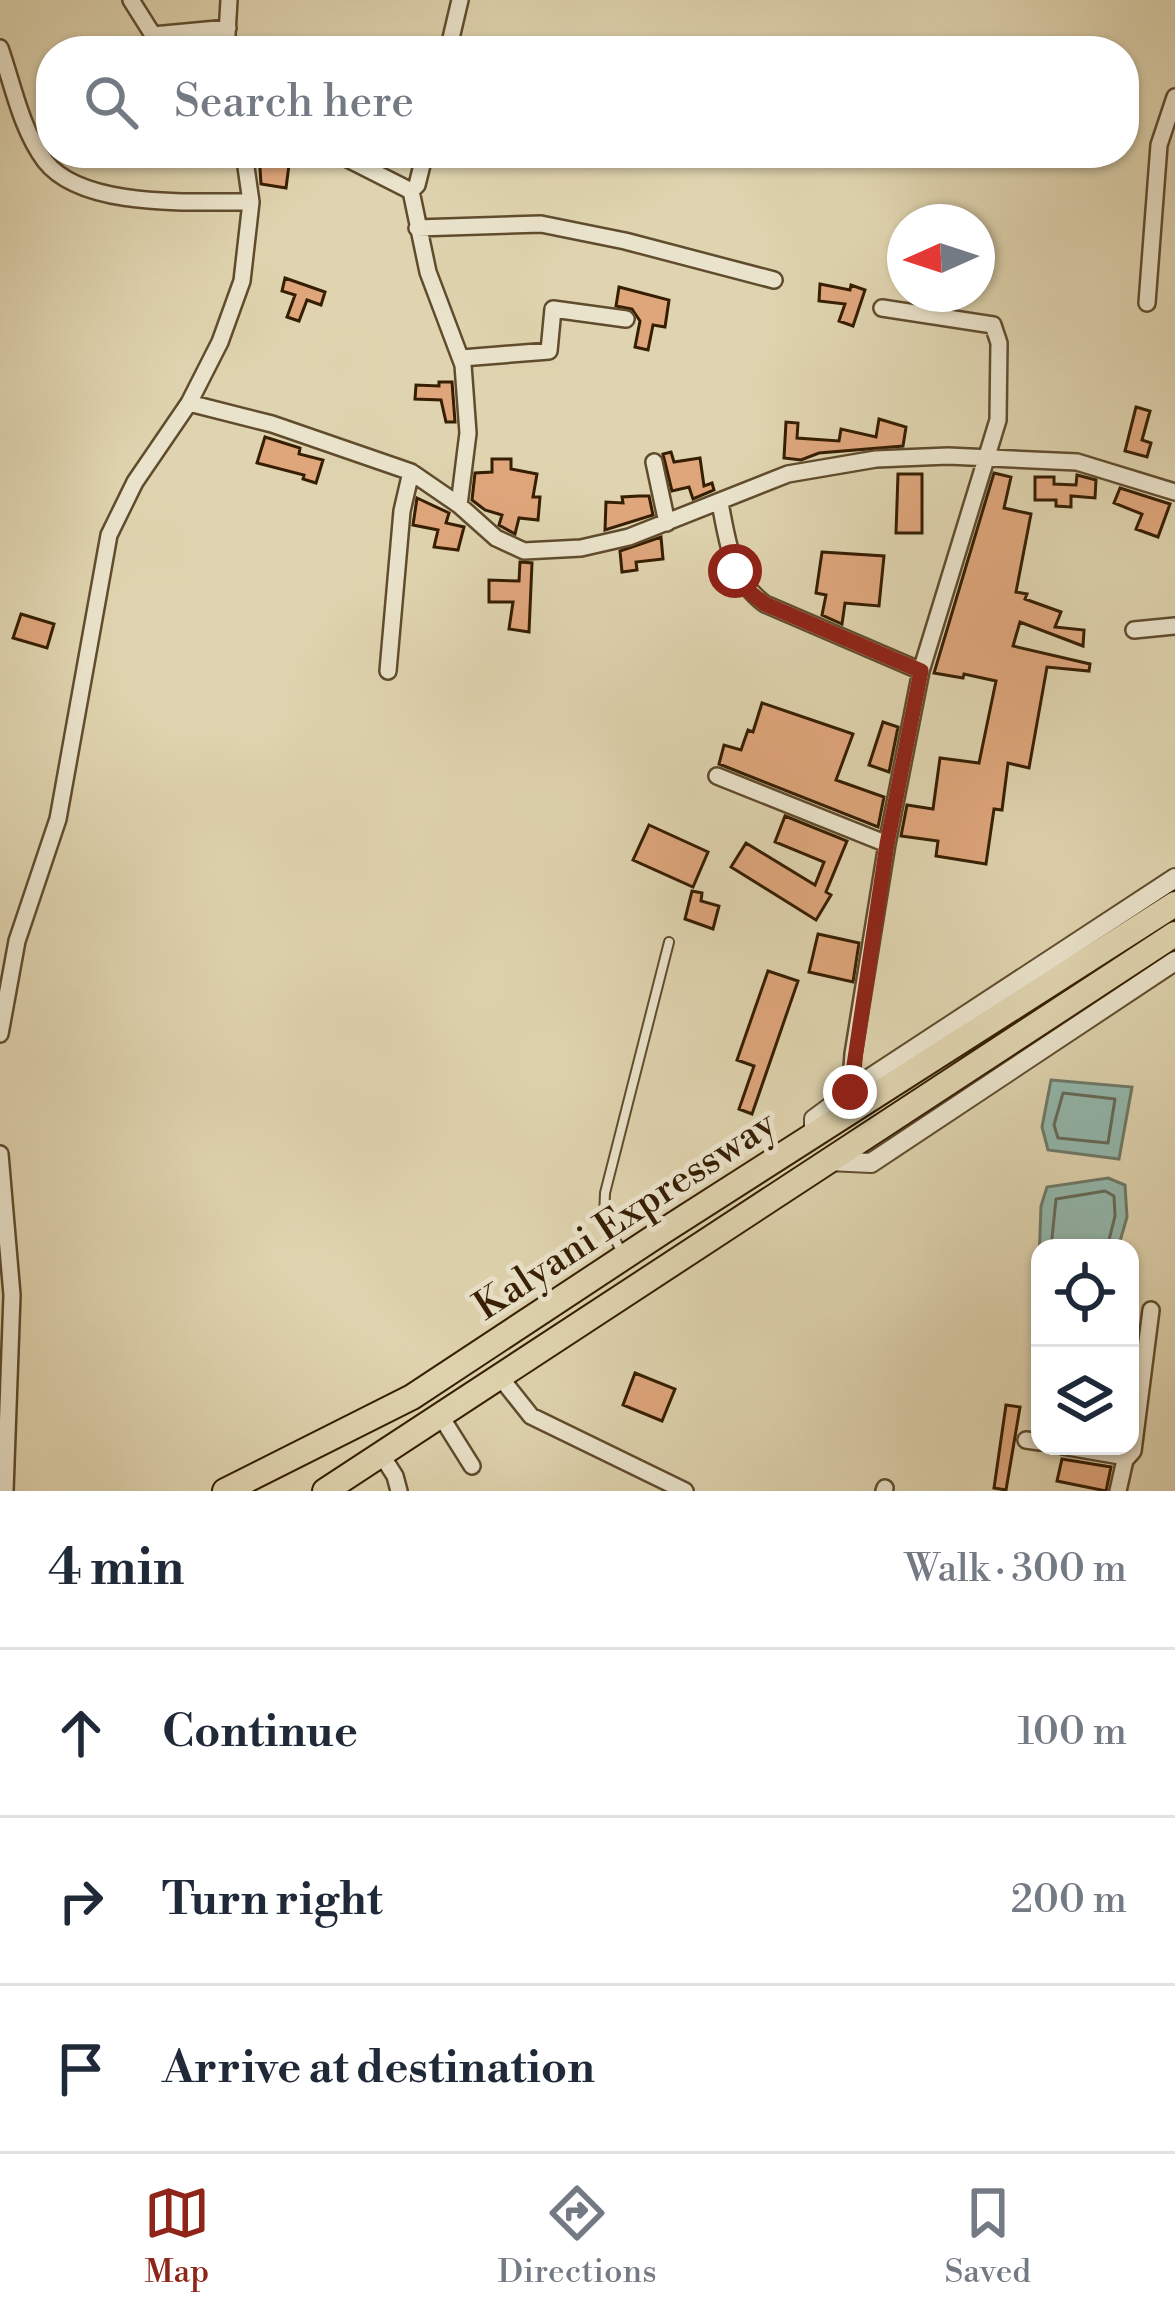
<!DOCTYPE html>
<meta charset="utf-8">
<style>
:root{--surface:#fff;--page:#f2f2f3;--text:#1f2937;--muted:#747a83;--line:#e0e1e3;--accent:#8f2418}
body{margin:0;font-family:"Libre Bodoni",serif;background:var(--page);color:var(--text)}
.controls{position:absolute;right:36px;bottom:36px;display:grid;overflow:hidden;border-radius:24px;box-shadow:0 3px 9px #0004}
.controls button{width:108px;height:108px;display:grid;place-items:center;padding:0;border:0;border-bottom:3px solid var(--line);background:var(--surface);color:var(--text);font:60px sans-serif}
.compass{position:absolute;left:887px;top:204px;width:108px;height:108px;border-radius:50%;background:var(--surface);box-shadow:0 3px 9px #0004;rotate:267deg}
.stop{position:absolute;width:36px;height:36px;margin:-27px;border:9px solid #8f2418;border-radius:50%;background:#fff}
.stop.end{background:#8f2418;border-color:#fff;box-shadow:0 3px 12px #0008}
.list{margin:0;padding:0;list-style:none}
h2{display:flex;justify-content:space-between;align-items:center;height:156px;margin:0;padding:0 48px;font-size:51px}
h2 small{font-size:39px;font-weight:400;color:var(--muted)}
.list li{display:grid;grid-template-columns:78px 1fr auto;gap:36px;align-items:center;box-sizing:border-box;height:168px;padding:0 48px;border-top:3px solid var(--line)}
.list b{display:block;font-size:45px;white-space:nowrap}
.list em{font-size:39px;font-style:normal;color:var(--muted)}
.icon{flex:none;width:66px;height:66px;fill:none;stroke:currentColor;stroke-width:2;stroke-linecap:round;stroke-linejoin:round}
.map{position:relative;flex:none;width:1175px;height:1491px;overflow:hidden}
.search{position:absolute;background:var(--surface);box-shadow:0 3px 9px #0004;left:36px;right:36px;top:36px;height:132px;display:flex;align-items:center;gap:30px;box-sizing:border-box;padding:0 42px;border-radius:48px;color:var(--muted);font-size:45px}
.sheet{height:660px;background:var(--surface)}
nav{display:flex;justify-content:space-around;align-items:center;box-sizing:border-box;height:168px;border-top:3px solid var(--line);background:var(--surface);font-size:33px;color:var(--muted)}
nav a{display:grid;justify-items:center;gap:6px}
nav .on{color:var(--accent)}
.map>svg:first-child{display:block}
.water{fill:#93b8ad;stroke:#6e7a69;stroke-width:3}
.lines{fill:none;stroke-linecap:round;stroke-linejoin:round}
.shore{stroke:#646b58;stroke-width:3}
.building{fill:#dfa67c;stroke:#361e02;stroke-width:3}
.service-casing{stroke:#604c2d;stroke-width:12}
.minor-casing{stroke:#604c2d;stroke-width:20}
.tertiary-casing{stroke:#604c2d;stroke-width:22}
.trunk-casing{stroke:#361e02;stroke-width:28}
.service{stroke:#eae3cb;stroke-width:8}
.minor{stroke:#eae3cb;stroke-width:15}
.tertiary{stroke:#eae3cb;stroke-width:18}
.trunk{stroke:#dfd4af;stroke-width:24}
.route{stroke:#8f2418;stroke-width:15}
.labels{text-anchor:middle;stroke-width:10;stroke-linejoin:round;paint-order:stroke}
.street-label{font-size:39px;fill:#361e02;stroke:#eae3cb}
</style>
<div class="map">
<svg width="1175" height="1491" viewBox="0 0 1175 1491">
<rect width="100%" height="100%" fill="#dfd4af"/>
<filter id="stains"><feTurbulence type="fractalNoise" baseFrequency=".00167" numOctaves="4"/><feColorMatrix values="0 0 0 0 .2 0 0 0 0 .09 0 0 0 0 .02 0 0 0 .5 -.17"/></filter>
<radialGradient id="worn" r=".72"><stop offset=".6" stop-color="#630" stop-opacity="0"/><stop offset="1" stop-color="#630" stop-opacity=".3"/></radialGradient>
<!-- water -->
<path class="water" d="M 1051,1080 L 1132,1087 L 1119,1159 L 1048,1150 L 1042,1127 Z
M 1108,1178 L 1125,1185 L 1127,1217 L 1118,1248 L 1040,1248 L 1039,1261 L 1041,1206 L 1047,1187 Z"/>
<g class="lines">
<!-- shore -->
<path class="shore" d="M 1063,1093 L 1115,1099 L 1108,1143 L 1058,1138 L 1054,1125 Z
M 1051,1248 L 1056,1199 L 1105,1191 L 1114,1196 L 1115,1216 L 1107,1248"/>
</g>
<!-- building -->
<path class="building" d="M 259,153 L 270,153 L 270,162 L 289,165 L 286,188 L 261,184 Z
M 285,278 L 325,292 L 321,305 L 307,300 L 299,321 L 287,317 L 295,295 L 282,291 Z
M 820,284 L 850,290 L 851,285 L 865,290 L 853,326 L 839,321 L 845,304 L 819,301 Z
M 619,287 L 669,300 L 665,327 L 653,325 L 648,350 L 635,347 L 640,321 L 632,309 L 616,306 Z
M 439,382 L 452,382 L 455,422 L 446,422 L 441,400 L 415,399 L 416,385 L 439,386 Z
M 1136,407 L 1150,411 L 1142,440 L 1151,443 L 1147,457 L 1125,451 Z
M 879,419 L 906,427 L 903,446 L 819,453 L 801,460 L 784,458 L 786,422 L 798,423 L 797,438 L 839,441 L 841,429 L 876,437 Z
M 265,437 L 300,448 L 299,454 L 323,460 L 316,483 L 303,479 L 304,475 L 257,463 Z
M 671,452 L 674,462 L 700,458 L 704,486 L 712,483 L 714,490 L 693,499 L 689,487 L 672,491 L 663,454 Z
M 492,459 L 511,459 L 511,469 L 537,474 L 533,497 L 540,497 L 538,520 L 519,518 L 515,534 L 499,525 L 502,515 L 485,510 L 472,500 L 475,473 L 492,472 Z
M 994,473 L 1011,477 L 1004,508 L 1031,514 L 1016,592 L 1027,594 L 1025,599 L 1061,612 L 1055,627 L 1084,630 L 1083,646 L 1020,622 L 1013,646 L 1090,664 L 1089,671 L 1047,667 L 1029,768 L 1008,763 L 1002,810 L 994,809 L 986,864 L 936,856 L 938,841 L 901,836 L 907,805 L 933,809 L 940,758 L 979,763 L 996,681 L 964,674 L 963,678 L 934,673 Z
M 898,474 L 922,474 L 922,533 L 896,533 Z
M 1077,475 L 1096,480 L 1095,498 L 1071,496 L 1071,507 L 1056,506 L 1056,500 L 1035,500 L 1035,477 L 1054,477 L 1054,484 L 1076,485 Z
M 1120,488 L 1170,504 L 1158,537 L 1136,529 L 1142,514 L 1114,503 Z
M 639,496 L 649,496 L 653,515 L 605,530 L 606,502 L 623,503 L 622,497 Z
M 417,498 L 449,513 L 446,523 L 464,527 L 458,550 L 434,547 L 438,530 L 413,525 Z
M 661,537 L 663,559 L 636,562 L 637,570 L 622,572 L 620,551 Z
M 822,552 L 884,556 L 879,606 L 845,603 L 842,624 L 822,615 L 826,595 L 816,593 Z
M 520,562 L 532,563 L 529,632 L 509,629 L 513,602 L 489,602 L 489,580 L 519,581 Z
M 21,614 L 54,624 L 47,648 L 13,638 Z
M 762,703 L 853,734 L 836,780 L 884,797 L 878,827 L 719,764 L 724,745 L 741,750 L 748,730 L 753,732 Z
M 883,722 L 898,727 L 889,772 L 869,765 Z
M 785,816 L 847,841 L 826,892 L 831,895 L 816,920 L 731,867 L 746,843 L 815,885 L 824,862 L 775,842 Z
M 649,825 L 708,852 L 693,887 L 633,860 Z
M 692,891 L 702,893 L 701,901 L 719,906 L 713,929 L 685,919 Z
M 818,934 L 859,943 L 853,982 L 809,972 Z
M 768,971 L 798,981 L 752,1114 L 739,1109 L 754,1066 L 737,1060 Z
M 635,1373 L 675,1389 L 662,1421 L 623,1405 Z
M 1006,1405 L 1020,1407 L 1006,1490 L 994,1488 Z
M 1062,1459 L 1111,1467 L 1106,1491 L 1057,1481 Z"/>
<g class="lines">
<defs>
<path id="service" d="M 623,1255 L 604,1217 L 605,1193 L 669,942"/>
<path id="minor" d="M 131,0 L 153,35 L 228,28
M 0,48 C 13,85 21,129 45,161 C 83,210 196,201 251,202
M 226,51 L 229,0
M 448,51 L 460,0
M 336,153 L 411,191 L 417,185 L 425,153
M 411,191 L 428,272 L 463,365 L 468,433 L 459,505
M 417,228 L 541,224 L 625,241 L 774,280
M 1147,303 L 1159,145 L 1175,97
M 462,358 L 549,351 L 553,309 L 626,319
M 189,403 L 272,424 L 411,472 L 459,505 L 496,538 L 524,551 L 581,548 L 629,537 L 788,474 L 876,459 L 948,456 L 1077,462 L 1175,492
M 654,462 L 667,523
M 720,503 C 728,543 731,579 765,604 L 921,671
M 1134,630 L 1175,626
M 388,671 L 402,511 L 411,472
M 717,776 L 887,844
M 0,1034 L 17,941 L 58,819 L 109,535 L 135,482 L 189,403 L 220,342 L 242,281 L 251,202 L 244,153
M 850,1092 L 853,1054 L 887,844 L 921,671 L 998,420 L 999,343 L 993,325 L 882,308
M 0,1154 L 12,1295 L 5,1491
M 500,1377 L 531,1416 L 685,1491
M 440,1415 L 472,1466
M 1026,1440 L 1040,1442
M 1062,1446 L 1126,1457
M 381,1454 L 395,1476 L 399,1491
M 884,1491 L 885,1488
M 1118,1491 L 1125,1460 L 1133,1451 L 1151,1310"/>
<path id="tertiary" d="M 814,1133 L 814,1119 L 864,1082 L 1175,878
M 828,1161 L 871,1163 L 1175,961"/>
<path id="trunk" d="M 225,1491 L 412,1397 L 662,1232 L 1175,904
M 325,1491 L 1175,934"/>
</defs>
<!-- service casing -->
<use href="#service" class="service-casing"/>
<!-- minor casing -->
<use href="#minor" class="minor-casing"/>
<!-- tertiary casing -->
<use href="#tertiary" class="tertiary-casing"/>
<!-- trunk casing -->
<use href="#trunk" class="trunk-casing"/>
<!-- service -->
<use href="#service" class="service"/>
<!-- minor -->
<use href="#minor" class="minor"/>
<!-- tertiary -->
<use href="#tertiary" class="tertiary"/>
<!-- trunk -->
<use href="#trunk" class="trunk"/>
</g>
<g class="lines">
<!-- route -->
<path class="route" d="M 735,571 L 751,593 L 765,604 L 921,671 L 887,844 L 850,1092"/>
</g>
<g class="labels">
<!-- street labels -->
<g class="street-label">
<text transform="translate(624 1214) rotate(-33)" y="14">Kalyani Expressway</text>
</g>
</g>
<rect width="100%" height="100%" filter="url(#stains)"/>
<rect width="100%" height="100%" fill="url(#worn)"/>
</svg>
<div class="controls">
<button><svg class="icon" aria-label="locate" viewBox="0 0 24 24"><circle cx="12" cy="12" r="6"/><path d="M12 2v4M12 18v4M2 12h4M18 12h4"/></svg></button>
<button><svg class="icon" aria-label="layers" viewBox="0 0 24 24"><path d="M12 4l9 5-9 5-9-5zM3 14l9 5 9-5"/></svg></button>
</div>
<svg class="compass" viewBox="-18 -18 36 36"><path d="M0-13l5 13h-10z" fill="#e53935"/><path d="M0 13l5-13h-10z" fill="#747a83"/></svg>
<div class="stop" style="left:735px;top:571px"></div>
<div class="stop end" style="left:850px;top:1092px"></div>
<div class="search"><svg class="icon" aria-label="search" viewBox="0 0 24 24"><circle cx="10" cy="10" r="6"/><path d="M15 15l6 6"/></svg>Search here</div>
</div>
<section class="sheet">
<h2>4 min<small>Walk · 300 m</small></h2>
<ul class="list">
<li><svg class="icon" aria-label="ahead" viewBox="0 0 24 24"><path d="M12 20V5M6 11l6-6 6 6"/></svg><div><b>Continue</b></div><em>100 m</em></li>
<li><svg class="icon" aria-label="right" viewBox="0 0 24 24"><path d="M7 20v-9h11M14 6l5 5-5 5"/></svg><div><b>Turn right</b></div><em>200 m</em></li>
<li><svg class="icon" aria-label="arrive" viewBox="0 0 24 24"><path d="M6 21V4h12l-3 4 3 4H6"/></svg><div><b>Arrive at destination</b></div></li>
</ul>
</section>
<nav>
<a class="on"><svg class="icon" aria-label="map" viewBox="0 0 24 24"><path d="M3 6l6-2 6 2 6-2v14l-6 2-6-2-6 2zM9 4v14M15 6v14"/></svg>Map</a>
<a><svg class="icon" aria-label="directions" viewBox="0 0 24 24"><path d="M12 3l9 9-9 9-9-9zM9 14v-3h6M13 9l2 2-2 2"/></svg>Directions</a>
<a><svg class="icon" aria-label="saved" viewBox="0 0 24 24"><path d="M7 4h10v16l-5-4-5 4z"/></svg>Saved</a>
</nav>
